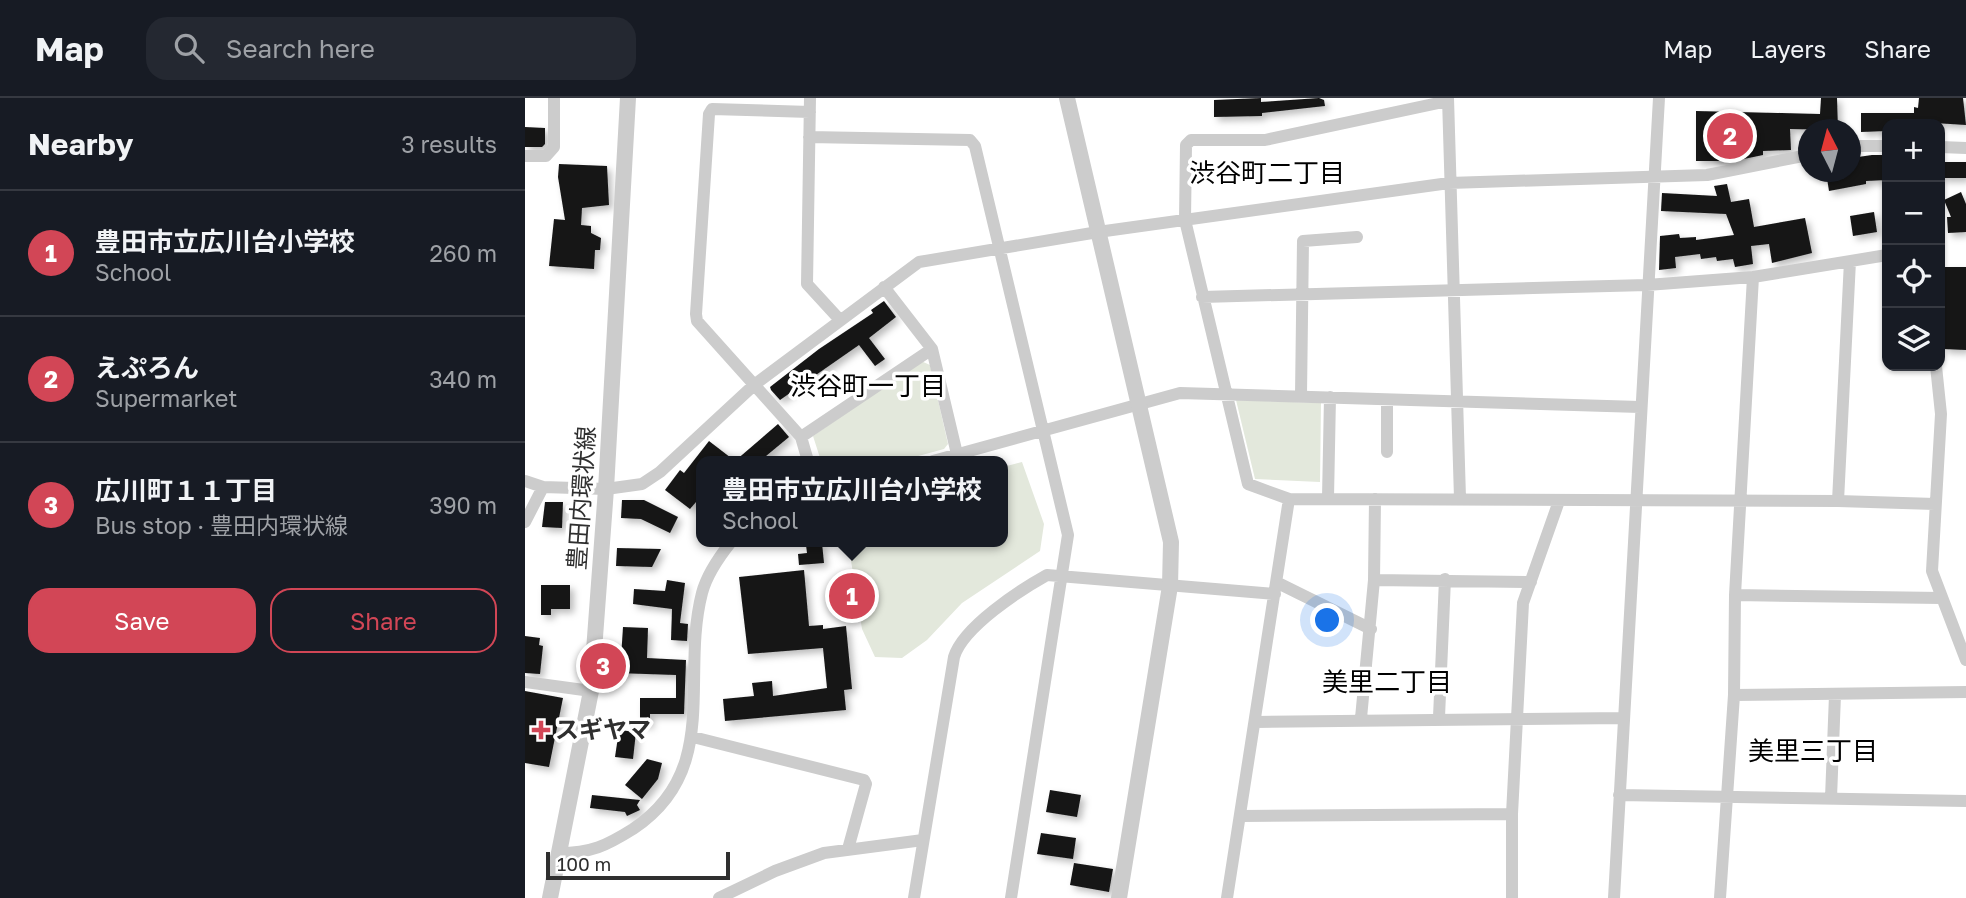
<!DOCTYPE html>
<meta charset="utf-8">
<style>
:root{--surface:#171b24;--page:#242831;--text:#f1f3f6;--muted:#9ea1a6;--line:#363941;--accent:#d24656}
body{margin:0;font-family:"Golos Text","Noto Sans JP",sans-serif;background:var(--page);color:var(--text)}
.controls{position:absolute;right:21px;top:21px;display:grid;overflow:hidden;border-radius:14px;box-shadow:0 2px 5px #0004}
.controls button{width:63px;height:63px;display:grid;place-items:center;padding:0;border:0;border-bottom:2px solid var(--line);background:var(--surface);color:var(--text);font:35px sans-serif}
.compass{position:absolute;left:1273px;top:21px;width:63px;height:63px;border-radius:50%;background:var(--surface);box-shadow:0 2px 5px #0004;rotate:354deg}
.scale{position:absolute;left:21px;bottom:18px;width:184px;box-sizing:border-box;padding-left:7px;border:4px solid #2f2f2f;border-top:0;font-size:19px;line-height:24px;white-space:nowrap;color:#2f2f2f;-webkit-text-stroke:5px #fff;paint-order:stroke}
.you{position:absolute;left:803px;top:523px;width:24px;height:24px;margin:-18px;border:5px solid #fff;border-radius:50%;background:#1a73e8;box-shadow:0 0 0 10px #1a73e833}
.badge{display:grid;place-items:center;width:46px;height:46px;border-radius:50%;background:var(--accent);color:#fff;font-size:23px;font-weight:700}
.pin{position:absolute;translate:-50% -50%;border:4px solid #fff;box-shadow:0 2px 7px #0006}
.popup{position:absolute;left:171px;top:358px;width:312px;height:91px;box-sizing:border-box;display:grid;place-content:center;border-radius:14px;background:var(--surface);filter:drop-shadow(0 2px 5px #0005);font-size:23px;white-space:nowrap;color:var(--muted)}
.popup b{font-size:26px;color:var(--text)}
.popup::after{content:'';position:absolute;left:50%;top:100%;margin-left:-14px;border:14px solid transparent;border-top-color:var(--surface)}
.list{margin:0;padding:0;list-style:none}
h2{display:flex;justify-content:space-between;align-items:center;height:91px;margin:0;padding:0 28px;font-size:30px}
h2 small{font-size:23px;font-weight:400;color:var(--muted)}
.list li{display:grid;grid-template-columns:46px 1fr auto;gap:21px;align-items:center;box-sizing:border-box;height:126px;padding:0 28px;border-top:2px solid var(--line)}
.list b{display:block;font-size:26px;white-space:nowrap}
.list p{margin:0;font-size:23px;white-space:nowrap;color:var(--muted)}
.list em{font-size:23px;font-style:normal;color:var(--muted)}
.actions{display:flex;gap:14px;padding:21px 28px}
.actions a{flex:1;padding:16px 0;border:2px solid var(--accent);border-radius:21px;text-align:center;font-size:24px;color:var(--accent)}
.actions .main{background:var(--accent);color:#fff}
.icon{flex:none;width:38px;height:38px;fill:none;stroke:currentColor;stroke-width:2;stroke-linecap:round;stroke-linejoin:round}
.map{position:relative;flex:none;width:1441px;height:800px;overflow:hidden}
header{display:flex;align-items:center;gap:42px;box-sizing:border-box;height:98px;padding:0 35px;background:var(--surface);border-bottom:2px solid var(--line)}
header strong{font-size:33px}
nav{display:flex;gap:38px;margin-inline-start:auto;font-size:24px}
.search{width:490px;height:63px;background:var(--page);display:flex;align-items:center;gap:18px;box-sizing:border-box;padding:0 24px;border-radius:21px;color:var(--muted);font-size:26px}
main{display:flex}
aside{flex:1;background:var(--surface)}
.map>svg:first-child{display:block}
.green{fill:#e3e8dc}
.building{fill:#161616;filter:url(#shadow)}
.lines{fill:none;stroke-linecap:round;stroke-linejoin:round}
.minor{stroke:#ccc;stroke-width:12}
.tertiary{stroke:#ccc;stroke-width:16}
.poi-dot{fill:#d24656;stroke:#fff;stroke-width:2.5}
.labels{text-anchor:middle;stroke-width:7;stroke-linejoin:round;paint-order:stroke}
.street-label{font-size:24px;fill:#2f2f2f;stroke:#fff}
.poi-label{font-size:24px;font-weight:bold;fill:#2f2f2f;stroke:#fff;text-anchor:start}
.neighbourhood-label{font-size:26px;fill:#000;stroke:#fff}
</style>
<header>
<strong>Map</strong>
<div class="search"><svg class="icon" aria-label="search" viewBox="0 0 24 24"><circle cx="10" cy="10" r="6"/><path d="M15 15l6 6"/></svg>Search here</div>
<nav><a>Map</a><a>Layers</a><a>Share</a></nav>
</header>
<main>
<aside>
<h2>Nearby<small>3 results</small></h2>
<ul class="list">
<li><span class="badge">1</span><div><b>豊田市立広川台小学校</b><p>School</p></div><em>260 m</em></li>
<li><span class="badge">2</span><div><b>えぷろん</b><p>Supermarket</p></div><em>340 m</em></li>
<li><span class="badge">3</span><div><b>広川町１１丁目</b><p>Bus stop · 豊田内環状線</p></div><em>390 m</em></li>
</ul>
<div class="actions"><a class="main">Save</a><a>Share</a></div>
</aside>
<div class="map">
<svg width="1441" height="800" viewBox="0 0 1441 800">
<defs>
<filter id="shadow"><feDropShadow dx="4" dy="4" stdDeviation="3.5" flood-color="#0004"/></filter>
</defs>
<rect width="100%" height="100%" fill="#fff"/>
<!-- green -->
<path class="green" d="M 396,263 L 405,267 L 423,346 L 419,351 L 375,363 L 296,363 L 288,338 Z
M 711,302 L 796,305 L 795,384 L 730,381 Z
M 497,364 L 519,426 L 515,453 L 437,505 L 402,542 L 377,560 L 350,559 L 337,531 L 323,444 L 478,444 L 478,369 Z"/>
<!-- building -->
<path class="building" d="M 736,0 L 736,4 L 794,0 L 799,2 L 800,8 L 737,15 L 737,18 L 689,19 L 689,2 Z
M 1296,0 L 1312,0 L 1313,32 L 1265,31 L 1266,52 L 1238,53 L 1238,57 L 1209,63 L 1171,63 L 1171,13 L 1295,16 Z
M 1394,0 L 1438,0 L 1441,27 L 1378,23 L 1378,26 L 1362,26 L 1362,33 L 1336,34 L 1336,15 L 1389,15 L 1389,9 L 1393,10 Z
M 0,29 L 20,30 L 20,46 L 17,49 L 0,49 Z
M 1347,57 L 1362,57 L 1362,82 L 1341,83 L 1341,86 L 1304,93 L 1301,74 L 1326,74 L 1326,60 Z
M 1415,64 L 1441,64 L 1441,80 L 1415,80 Z
M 34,66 L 82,68 L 84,107 L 57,110 L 56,127 L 66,128 L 66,135 L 76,140 L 75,152 L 70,152 L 69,171 L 24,168 L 29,121 L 40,122 L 33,79 Z
M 1202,86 L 1206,104 L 1224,101 L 1229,129 L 1280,120 L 1287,155 L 1247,165 L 1244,146 L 1226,148 L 1228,166 L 1210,169 L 1208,161 L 1192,163 L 1191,159 L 1176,161 L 1175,156 L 1150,159 L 1151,170 L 1134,172 L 1135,138 L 1154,136 L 1155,140 L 1171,139 L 1171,142 L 1209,137 L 1201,116 L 1136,113 L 1137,95 L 1192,98 L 1189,88 Z
M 1436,94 L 1441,106 L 1441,134 L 1423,135 L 1422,119 L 1426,119 L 1419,102 Z
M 1349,114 L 1352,134 L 1328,138 L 1325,118 Z
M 1419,169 L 1441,169 L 1441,252 L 1418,251 Z
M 359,203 L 371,219 L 344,240 L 360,261 L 350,268 L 334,247 L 255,302 L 246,292 L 245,289 L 294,251 L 348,215 L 346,212 Z
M 253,326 L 264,339 L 235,363 L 177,363 L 177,397 L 165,411 L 140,392 L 155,372 L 159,375 L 184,343 L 210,363 Z
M 97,402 L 119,402 L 153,419 L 145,435 L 116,421 L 96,420 Z
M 20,404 L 38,404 L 37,430 L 17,429 Z
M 297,445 L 299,465 L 274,467 L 273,456 L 282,455 L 281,447 Z
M 92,450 L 136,451 L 127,469 L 91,468 Z
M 279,472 L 284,528 L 298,527 L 298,531 L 321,528 L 327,591 L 319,592 L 321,612 L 200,623 L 198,601 L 229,598 L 227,585 L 247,583 L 248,598 L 302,590 L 298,550 L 223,556 L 214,479 Z
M 142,482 L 160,485 L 155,525 L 163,526 L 162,543 L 146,542 L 147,511 L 108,506 L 109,491 L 140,493 Z
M 16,487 L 45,487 L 45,511 L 26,511 L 26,517 L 16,517 Z
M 98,529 L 123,530 L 122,560 L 161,562 L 159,616 L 125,616 L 125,627 L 115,626 L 115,600 L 151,600 L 151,577 L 91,575 L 91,560 L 96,560 Z
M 0,538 L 15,540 L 14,547 L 18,548 L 15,576 L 0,575 Z
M 0,593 L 38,600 L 24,669 L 0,665 Z
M 94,632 L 111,634 L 108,661 L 90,659 Z
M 122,661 L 137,665 L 133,681 L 117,701 L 100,687 Z
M 525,692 L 556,697 L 552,719 L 521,714 Z
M 67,697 L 115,702 L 112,707 L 115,712 L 102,718 L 100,714 L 65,710 Z
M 516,735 L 551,740 L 548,761 L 512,756 Z
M 549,765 L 588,771 L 584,794 L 545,787 Z"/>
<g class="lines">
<!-- minor -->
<path class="minor" d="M 285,0 L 282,186 L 315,222
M 923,0 L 935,400
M 923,3 L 740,42 L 666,42 L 661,47 L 660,122 L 723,386 L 764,401 L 1313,403 L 1410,406
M 284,39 L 445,42 L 450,48 L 543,437 L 486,800
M 1325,48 L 1362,48
M 1415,49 L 1441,50
M 0,58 L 21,58 L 29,49 L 29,0
M 359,189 L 407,251 L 432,356
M 677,199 L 1122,187 L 1228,179 L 1362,157
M 1411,268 L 1416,316 L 1407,473 L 1441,562
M 776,297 L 778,143 L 832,139
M 276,339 L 407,251
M 862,354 L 862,302
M 283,363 L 276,339 L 172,223 L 171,216 L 184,16 L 187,11 L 285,14
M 408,363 L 655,295 L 1115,309
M 0,383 L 18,389 L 81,391 L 117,386 L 135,374 L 229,287 L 394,164 L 573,134 L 924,85 L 1182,77 L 1283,57
M 803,400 L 805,299
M 1313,403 L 1325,163
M 0,424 L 18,389
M 849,482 L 1006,484
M 753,485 L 846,531
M 1210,497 L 1416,500
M 0,584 L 66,593
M 1209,597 L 1441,594
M 914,619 L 920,481
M 836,620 L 849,482 L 850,401
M 731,624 L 1099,620
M 168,639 L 339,682 L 341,686 L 323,751
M 1094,697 L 1441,703
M 1306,700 L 1310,597
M 717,718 L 987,716
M 34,755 C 66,755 81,748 108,731 C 197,672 155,580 177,495 C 182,476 194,459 206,444
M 194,800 L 250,773 L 299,755 L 398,742
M 389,800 L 429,559 C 438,529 495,492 522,477 L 750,496
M 702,800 L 764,401
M 987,800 L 987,716 L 998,505 L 1034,403
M 1089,800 L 1134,0
M 1195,800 L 1209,597 L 1210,497 L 1228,179"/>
<!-- tertiary -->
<path class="tertiary" d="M 542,0 L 646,444 L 645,488 L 594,800
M 25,800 L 66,593 L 81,391 L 103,0"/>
</g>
<!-- markers -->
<path class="poi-dot" d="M12.5 621.5h7v7h7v7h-7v7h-7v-7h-7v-7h7z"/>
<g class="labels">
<!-- street labels -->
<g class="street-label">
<text transform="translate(57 400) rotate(-86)" y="8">豊田内環状線</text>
</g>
<!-- poi labels -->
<g class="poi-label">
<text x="30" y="640">スギヤマ</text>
</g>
<!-- neighbourhood labels -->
<g class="neighbourhood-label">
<text x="742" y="84">渋谷町二丁目</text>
<text x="343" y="297">渋谷町一丁目</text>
<text x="862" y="593">美里二丁目</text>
<text x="1288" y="662">美里三丁目</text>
</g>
</g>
</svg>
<div class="controls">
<button>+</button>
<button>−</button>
<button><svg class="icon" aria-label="locate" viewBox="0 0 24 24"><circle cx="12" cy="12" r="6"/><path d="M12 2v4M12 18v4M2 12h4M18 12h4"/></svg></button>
<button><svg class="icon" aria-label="layers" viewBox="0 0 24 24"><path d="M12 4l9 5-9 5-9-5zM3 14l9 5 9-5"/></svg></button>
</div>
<svg class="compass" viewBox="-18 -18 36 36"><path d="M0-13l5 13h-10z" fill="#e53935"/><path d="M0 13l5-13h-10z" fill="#9ea1a6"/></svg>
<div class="scale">100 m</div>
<div class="you"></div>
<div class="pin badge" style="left:327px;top:498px">1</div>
<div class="popup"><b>豊田市立広川台小学校</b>School</div>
<div class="pin badge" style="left:1205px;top:38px">2</div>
<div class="pin badge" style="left:78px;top:568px">3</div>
</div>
</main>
